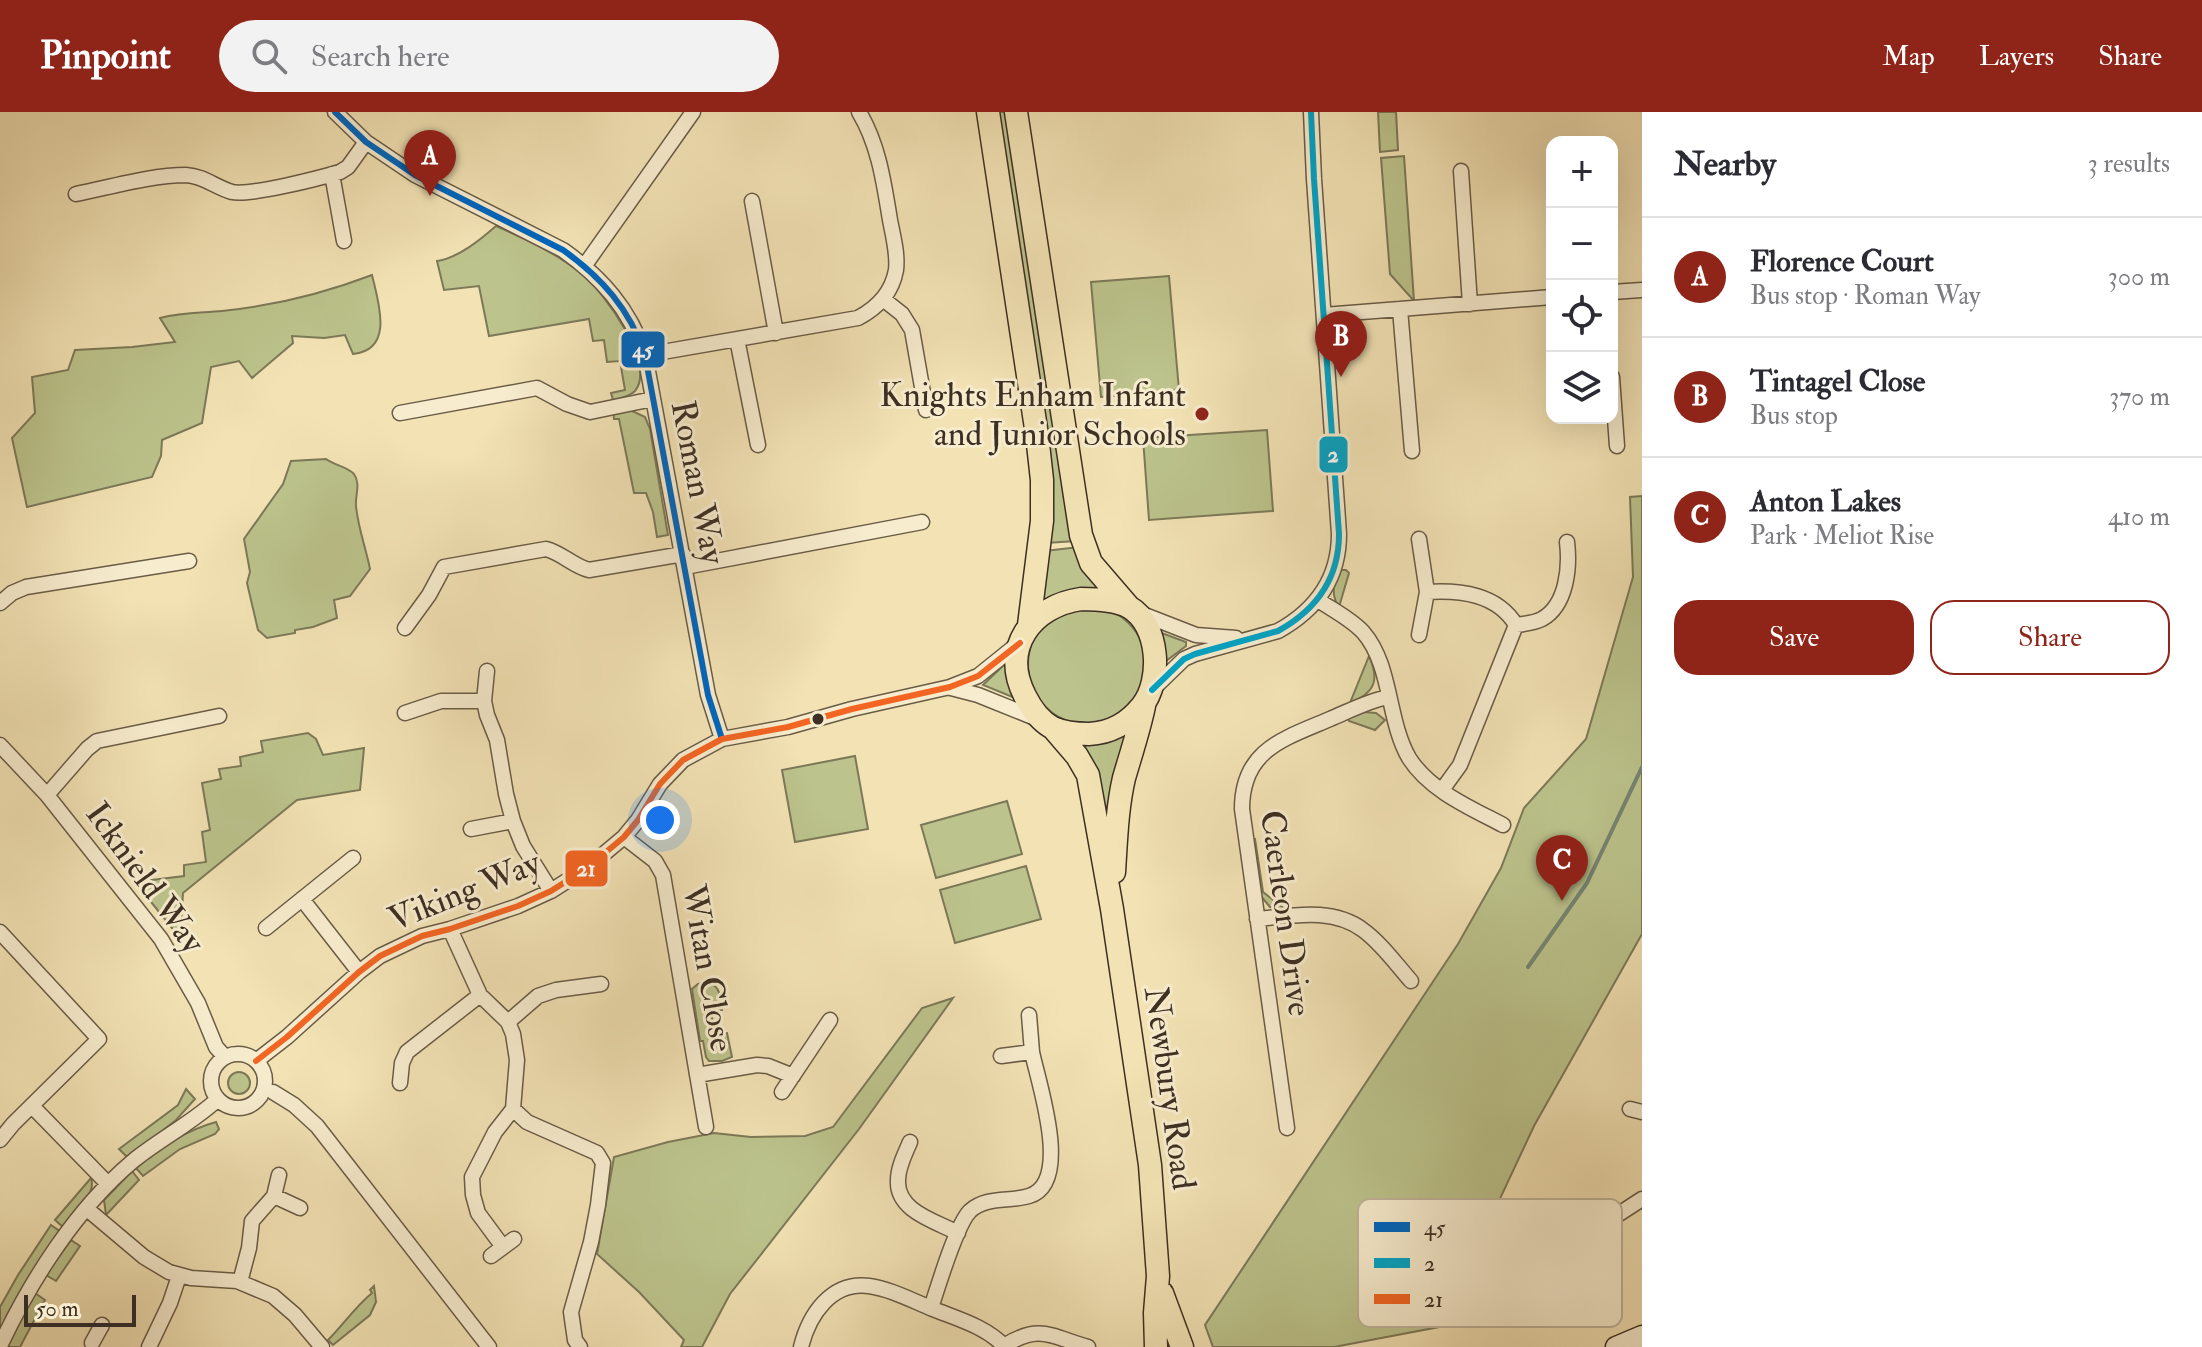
<!DOCTYPE html>
<meta charset="utf-8">
<style>
:root{--surface:#fff;--page:#f2f2f3;--text:#2b2b33;--muted:#7c7c81;--line:#e1e1e2;--accent:#8f2418}
body{margin:0;font-family:"IM FELL Double Pica",serif;background:var(--page);color:var(--text)}
.controls{position:absolute;right:24px;top:24px;display:grid;overflow:hidden;border-radius:16px;box-shadow:0 8px 32px #0002}
.controls button{width:72px;height:72px;display:grid;place-items:center;padding:0;border:0;border-bottom:2px solid var(--line);background:var(--surface);color:var(--text);font:40px sans-serif}
.scale{position:absolute;left:24px;bottom:20px;width:112px;box-sizing:border-box;padding-left:8px;border:4px solid #3d2f23;border-top:0;font-size:22px;line-height:28px;white-space:nowrap;color:#3d2f23;-webkit-text-stroke:6px #f7ecce;paint-order:stroke}
.you{position:absolute;left:660px;top:708px;width:28px;height:28px;margin:-20px;border:6px solid #fff;border-radius:50%;background:#1a73e8;box-shadow:0 0 0 12px #1a73e833}
.badge{display:grid;place-items:center;width:52px;height:52px;border-radius:50%;background:var(--accent);color:#fff;font-size:26px;font-weight:700}
.pin{position:absolute;translate:-50% -66px;filter:drop-shadow(0 2px 4px #0008)}
.pin::after{content:'';position:absolute;top:42px;width:28px;height:24px;background:inherit;clip-path:polygon(0 0,100% 0,50% 100%)}
.list{margin:0;padding:0;list-style:none}
h2{display:flex;justify-content:space-between;align-items:center;height:104px;margin:0;padding:0 32px;font-size:34px}
h2 small{font-size:26px;font-weight:400;color:var(--muted)}
.list li{display:grid;grid-template-columns:52px 1fr auto;gap:24px;align-items:center;box-sizing:border-box;height:120px;padding:0 32px;border-top:2px solid var(--line)}
.list b{display:block;font-size:30px;white-space:nowrap}
.list p{margin:0;font-size:26px;white-space:nowrap;color:var(--muted)}
.list em{font-size:26px;font-style:normal;color:var(--muted)}
.actions{display:flex;gap:16px;padding:24px 32px}
.actions a{flex:1;padding:18px 0;border:2px solid var(--accent);border-radius:24px;text-align:center;font-size:28px;color:var(--accent)}
.actions .main{background:var(--accent);color:#fff}
.icon{flex:none;width:44px;height:44px;fill:none;stroke:currentColor;stroke-width:2;stroke-linecap:round;stroke-linejoin:round}
.map{position:relative;flex:none;width:1642px;height:1235px;overflow:hidden}
header{display:flex;align-items:center;gap:48px;box-sizing:border-box;height:112px;padding:0 40px;background:var(--accent);color:#fff}
header strong{font-size:38px}
nav{display:flex;gap:44px;margin-inline-start:auto;font-size:28px}
.search{width:560px;height:72px;background:var(--page);display:flex;align-items:center;gap:20px;box-sizing:border-box;padding:0 28px;border-radius:44px;color:var(--muted);font-size:30px}
main{display:flex}
aside{flex:1;background:var(--surface)}
.map>svg:first-child{display:block}
.green{fill:#bcc38c;stroke:#7c7958;stroke-width:2}
.lines{fill:none;stroke-linecap:round;stroke-linejoin:round}
.stream{stroke:#768573;stroke-width:4}
.street-casing{stroke:#6a5c47;stroke-width:17}
.secondary-casing{stroke:#3d2f23;stroke-width:23}
.primary-casing{stroke:#3d2f23;stroke-width:25}
.street{stroke:#f7ecce;stroke-width:14}
.secondary{stroke:#f7ecce;stroke-width:20}
.primary{stroke:#f2e2b4;stroke-width:22}
.bus-1-casing{stroke:#f7ecce;stroke-width:12}
.bus-2-casing{stroke:#f7ecce;stroke-width:12}
.bus-3-casing{stroke:#f7ecce;stroke-width:12}
.bus-1{stroke:#0065bd;stroke-width:6}
.bus-2{stroke:#03a3c5;stroke-width:6}
.bus-3{stroke:#f26522;stroke-width:6}
.poi-dot{fill:#8f2418;stroke:#f7ecce;stroke-width:3}
.bus-dot{fill:#3d2f23;stroke:#f7ecce;stroke-width:3}
.labels{text-anchor:middle;stroke-width:6;stroke-linejoin:round;paint-order:stroke}
.poi-label{font-size:34px;fill:#3d2f23;stroke:#f7ecce;text-anchor:end}
.street-label{font-size:34px;fill:#3d2f23;stroke:#f7ecce}
.key{fill:#f7ecce;stroke:#bfb39b;stroke-width:2}
.key-label{font-size:22px;fill:#3d2f23}
.line-badge{stroke:#f7ecce;stroke-width:3}
.badge-label{font-size:22px;text-anchor:middle;font-weight:bold;fill:#fff}
</style>
<header>
<strong>Pinpoint</strong>
<div class="search"><svg class="icon" aria-label="search" viewBox="0 0 24 24"><circle cx="10" cy="10" r="6"/><path d="M15 15l6 6"/></svg>Search here</div>
<nav><a>Map</a><a>Layers</a><a>Share</a></nav>
</header>
<main>
<div class="map">
<svg width="1642" height="1235" viewBox="0 0 1642 1235">
<rect width="100%" height="100%" fill="#f2e2b4"/>
<filter id="stains"><feTurbulence type="fractalNoise" baseFrequency=".0025" numOctaves="4"/><feColorMatrix values="0 0 0 0 .2 0 0 0 0 .09 0 0 0 0 .02 0 0 0 .5 -.17"/></filter>
<radialGradient id="worn" r=".72"><stop offset=".6" stop-color="#630" stop-opacity="0"/><stop offset="1" stop-color="#630" stop-opacity=".3"/></radialGradient>
<!-- green -->
<path class="green" d="M 996,0 L 1006,0 L 1076,429 L 1046,431 Z
M 1378,0 L 1396,0 L 1398,38 L 1380,40 Z
M 1404,44 L 1414,189 L 1390,162 L 1381,46 Z
M 496,114 C 526,127 556,141 582,162 C 603,179 657,252 635,279 C 629,285 621,286 613,288 L 611,281 L 625,278 L 620,249 L 607,250 L 604,228 L 593,229 L 589,207 L 489,224 L 479,174 L 444,178 L 437,149 C 458,146 480,128 496,114 Z
M 372,163 C 378,189 395,238 353,242 L 345,223 L 324,226 L 292,224 L 293,231 L 252,266 L 239,249 L 211,255 L 202,311 L 162,328 L 161,344 L 152,365 L 27,395 L 12,326 L 35,301 L 32,265 L 68,258 L 75,238 L 132,235 L 175,230 L 160,206 C 182,200 199,201 222,199 C 272,194 325,181 372,163 Z
M 1169,164 L 1179,278 L 1101,285 L 1091,170 Z
M 628,297 L 645,305 L 650,317 L 668,423 L 657,425 L 653,400 L 646,381 L 634,381 L 619,307 L 614,307 L 613,299 Z
M 1267,318 L 1273,399 L 1149,408 L 1143,326 Z
M 326,347 C 334,353 348,355 354,362 C 361,372 355,383 356,394 C 358,416 366,436 370,457 L 350,484 L 334,488 L 337,506 L 313,515 L 295,518 L 295,521 L 267,526 L 258,518 L 247,471 L 250,460 L 244,427 L 283,372 L 291,349 Z
M 1642,384 L 1642,822 L 1534,1014 L 1446,1202 L 1443,1204 L 1439,1215 L 1334,1235 L 1213,1235 L 1205,1213 L 1458,832 L 1501,756 L 1524,696 L 1586,627 L 1633,465 L 1630,385 Z
M 1079,435 L 1101,477 C 1076,475 1058,479 1036,492 L 1045,439 Z
M 1340,458 L 1346,458 L 1349,461 L 1339,495 C 1330,482 1334,471 1340,458 Z
M1028 553a59 59 0 1 1 118 0a59 59 0 1 1-118 0Z
M 1159,520 L 1186,530 L 1186,534 L 1166,549 Z
M 1369,544 C 1380,568 1375,581 1350,591 Z
M 1006,551 L 1015,586 L 983,573 Z
M 1364,600 L 1376,601 L 1385,608 L 1375,618 L 1349,609 L 1348,606 Z
M 1129,617 L 1108,701 L 1107,702 L 1098,665 L 1077,629 Z
M 308,621 L 316,627 L 323,643 L 364,636 L 360,678 L 297,688 L 183,781 L 180,826 L 135,770 L 184,764 L 184,753 L 206,750 L 202,720 L 210,718 L 202,671 L 221,667 L 219,657 L 241,654 L 240,645 L 263,640 L 261,629 Z
M 855,644 L 868,717 L 795,730 L 782,658 Z
M 1007,689 L 1022,742 L 936,766 L 921,713 Z
M 1255,727 L 1263,780 L 1286,798 L 1270,795 L 1260,783 L 1252,728 Z
M 1026,754 L 1041,807 L 955,831 L 940,778 Z
M 705,870 C 721,872 720,885 722,898 L 711,900 L 715,922 L 727,921 L 732,945 L 722,949 L 709,949 L 706,945 L 703,929 L 700,929 L 692,877 L 698,872 Z
M 953,886 L 859,1017 L 730,1182 L 702,1235 L 681,1235 L 684,1228 L 639,1180 L 597,1142 L 614,1045 L 668,1030 L 714,1021 L 751,1025 L 805,1024 L 833,1015 L 922,896 Z
M228 971a11 11 0 1 1 22 0a11 11 0 1 1-22 0Z
M 186,977 L 195,987 L 176,1008 L 128,1046 L 119,1037 L 178,993 Z
M 216,1010 L 219,1017 L 215,1022 L 180,1037 L 143,1064 L 136,1056 C 159,1036 187,1018 216,1010 Z
M 132,1059 L 139,1068 L 106,1103 L 104,1088 Z
M 91,1066 C 97,1083 74,1102 63,1115 L 55,1108 Z
M 51,1113 L 61,1120 L 28,1167 L 0,1218 L 0,1195 L 18,1163 Z
M 71,1128 L 80,1134 L 56,1169 L 46,1163 Z
M 374,1174 L 376,1190 L 370,1203 L 333,1233 L 328,1228 C 343,1213 355,1195 372,1181 L 370,1178 Z
M 35,1181 L 45,1188 L 20,1235 L 7,1235 Z"/>
<g class="lines">
<!-- stream -->
<path class="stream" d="M 1528,855 L 1587,771 L 1642,655"/>
<defs>
<path id="street" d="M 335,0 L 366,30 L 415,63 L 563,138 C 601,165 630,197 645,243 L 708,583 L 722,627
M 1461,59 L 1470,192
M 332,62 L 344,129
M 76,82 C 111,75 151,63 186,63 C 204,64 215,75 232,80 C 250,84 320,66 340,60 L 348,55 L 366,30
M 752,89 L 776,221
M 585,153 L 693,0
M 1612,180 L 1642,178
M 883,187 L 902,202 L 912,218 L 926,298
M 1400,197 L 1412,339
M 1324,203 L 1552,185
M 737,227 L 758,333
M 645,243 L 858,206 C 877,196 892,181 896,158 C 898,142 893,124 890,108 C 884,72 879,33 859,0
M 1612,265 L 1617,334
M 400,301 L 537,276 L 567,292 L 590,300 L 653,287
M 685,455 L 922,410
M 1427,480 C 1461,478 1497,482 1516,513 C 1525,512 1534,511 1542,507 C 1567,493 1570,455 1567,430
M 1318,488 C 1333,498 1351,507 1363,520 C 1392,553 1387,608 1409,646 C 1430,679 1471,696 1503,713
M 0,491 L 12,481 L 26,475 L 189,449
M 1137,500 L 1196,523 L 1236,526
M 405,516 L 429,483 L 444,455 L 546,437 C 562,441 573,454 589,458 L 683,442
M 1419,523 L 1427,480 L 1419,427
M 487,559 L 484,589 L 487,603 L 497,628 L 506,682 L 513,709 L 523,734 L 551,779
M 951,576 L 978,583 L 1040,608
M 1152,578 L 1184,547 L 1195,542 L 1278,519 C 1316,498 1339,467 1339,422 L 1314,67 L 1311,0
M 405,601 L 441,589 L 484,589
M 0,633 L 47,683 L 161,827 L 198,891 L 216,935 L 225,945
M 1442,678 L 1460,653 L 1516,513
M 47,683 L 87,637 L 97,629 L 219,604
M 471,717 L 513,709
M 624,725 L 655,749 L 663,763 L 706,1015
M 302,787 L 359,860
M 1257,807 C 1292,804 1332,795 1363,818 C 1381,831 1396,852 1411,869
M 266,816 L 353,746
M 450,817 L 480,883 L 508,910 L 513,922 L 517,948 L 513,997 L 527,1010 L 597,1041 L 603,1051 L 598,1093 L 591,1130 L 571,1200 L 575,1228 L 580,1235
M 0,820 L 99,927 L 13,1012 L 0,1028
M 1029,903 L 1032,940
M 508,910 L 538,884 L 556,878 L 601,872
M211 969a27 27 0 1 1 54 0a27 27 0 1 1-54 0Z
M 256,949 L 287,925 L 359,860 L 380,844 L 422,824 L 450,817 L 518,794 L 551,779 L 587,756 L 624,725 L 638,708 L 660,672 L 683,648 L 722,627 L 788,615 L 852,597 L 950,575 L 978,564 L 1019,531
M 697,963 L 757,953 L 768,954 L 793,964
M 400,971 L 402,951 L 407,940 L 480,883
M 273,980 L 294,993 L 317,1014 L 489,1235
M 782,980 L 830,908
M 32,994 L 108,1072
M 1630,997 L 1642,1000
M 1287,1016 L 1242,697 C 1242,638 1283,627 1330,607 C 1349,599 1368,589 1388,585
M 910,1030 C 905,1042 898,1055 898,1068 C 896,1099 935,1109 958,1121
M 274,1084 L 300,1096
M 87,1097 L 144,1145 L 169,1160 L 191,1166 L 237,1169 L 273,1184 L 295,1203 L 322,1235
M 1574,1105 L 1585,1123
M 503,1135 L 478,1101 L 473,1083 L 472,1065 L 495,1020 L 513,997
M 1565,1137 L 1642,1087
M 491,1144 L 514,1127
M 240,1170 L 249,1136 L 252,1109 L 274,1084 L 279,1063
M 931,1196 C 938,1175 956,1113 970,1099 C 986,1084 1010,1090 1029,1084 C 1073,1071 1038,970 1032,940 L 1001,944
M 92,1231 L 102,1213
M 0,1234 C 31,1168 76,1097 133,1049 C 160,1027 192,1011 218,987
M 1004,1234 C 1040,1211 1052,1225 1088,1235
M 149,1235 L 170,1191 L 179,1164
M 801,1235 C 809,1203 831,1169 869,1174 C 891,1177 913,1189 933,1197 C 958,1207 987,1215 1005,1235"/>
<path id="secondary" d="M 1616,1235 L 1642,1224"/>
<path id="primary" d="M 988,0 L 1037,323 L 1042,368 L 1042,409 L 1029,513
M 1016,0 L 1081,423 L 1091,451 L 1128,494
M 1081,487 C 1096,487 1116,488 1129,495 C 1160,513 1162,569 1142,594 C 1128,611 1112,621 1089,622 C 1078,622 1064,621 1053,616 C 1041,610 1031,596 1025,584 C 1000,536 1032,494 1081,487 Z
M 1053,616 L 1077,644 L 1088,663 L 1112,797 L 1150,1053 L 1158,1164 L 1155,1201 L 1156,1235
M 1114,760 C 1116,729 1117,696 1124,666 C 1131,642 1139,618 1144,594
M 1162,1181 L 1182,1235"/>
</defs>
<!-- street casing -->
<use href="#street" class="street-casing"/>
<!-- secondary casing -->
<use href="#secondary" class="secondary-casing"/>
<!-- primary casing -->
<use href="#primary" class="primary-casing"/>
<!-- street -->
<use href="#street" class="street"/>
<!-- secondary -->
<use href="#secondary" class="secondary"/>
<!-- primary -->
<use href="#primary" class="primary"/>
<defs>
<path id="bus-1" d="M 335,0 L 366,30 L 415,63 L 563,138 C 601,165 630,197 645,243 L 708,583 L 722,627"/>
<path id="bus-2" d="M 1152,578 L 1184,547 L 1195,542 L 1278,519 C 1316,498 1339,467 1339,422 L 1314,67 L 1311,0"/>
<path id="bus-3" d="M 256,949 L 287,925 L 359,860 L 380,844 L 422,824 L 450,817 L 518,794 L 551,779 L 587,756 L 624,725 L 638,708 L 660,672 L 683,648 L 722,627 L 788,615 L 852,597 L 950,575 L 978,564 L 1020,531"/>
</defs>
<!-- bus-1 casing -->
<use href="#bus-1" class="bus-1-casing"/>
<!-- bus-2 casing -->
<use href="#bus-2" class="bus-2-casing"/>
<!-- bus-3 casing -->
<use href="#bus-3" class="bus-3-casing"/>
<!-- bus-1 -->
<use href="#bus-1" class="bus-1"/>
<!-- bus-2 -->
<use href="#bus-2" class="bus-2"/>
<!-- bus-3 -->
<use href="#bus-3" class="bus-3"/>
</g>
<!-- markers -->
<circle class="poi-dot" cx="1202" cy="302" r="8"/>
<circle class="bus-dot" cx="818" cy="607" r="7"/>
<g class="labels">
<!-- poi labels -->
<g class="poi-label">
<text x="1186" y="294">Knights Enham Infant<tspan x="1186" dy="39">and Junior Schools</tspan></text>
</g>
<!-- street labels -->
<g class="street-label">
<text transform="translate(699 370) rotate(79)" y="12">Roman Way</text>
<text transform="translate(146 765) rotate(54)" y="12">Icknield Way</text>
<text transform="translate(464 778) rotate(-22)" y="12">Viking Way</text>
<text transform="translate(1287 801) rotate(82)" y="12">Caerleon Drive</text>
<text transform="translate(709 856) rotate(80)" y="12">Witan Close</text>
<text transform="translate(1171 976) rotate(82)" y="12">Newbury Road</text>
</g>
</g>
<!-- legend -->
<rect x="1358" y="1087" width="264" height="128" rx="12" class="key"/>
<rect x="1374" y="1110" width="36" height="10" fill="#0065bd"/>
<rect x="1374" y="1146" width="36" height="10" fill="#03a3c5"/>
<rect x="1374" y="1182" width="36" height="10" fill="#f26522"/>
<g class="key-label">
<text x="1424" y="1123">45</text>
<text x="1424" y="1159">2</text>
<text x="1424" y="1195">21</text>
</g>
<g class="line-badge">
<rect x="620" y="218" width="46" height="39" rx="8" fill="#0065bd"/>
<rect x="1318" y="323" width="31" height="39" rx="8" fill="#03a3c5"/>
<rect x="564" y="737" width="45" height="39" rx="8" fill="#f26522"/>
</g>
<g class="badge-label">
<text x="643" y="245">45</text>
<text x="1333" y="350">2</text>
<text x="586" y="764">21</text>
</g>
<rect width="100%" height="100%" filter="url(#stains)"/>
<rect width="100%" height="100%" fill="url(#worn)"/>
</svg>
<div class="controls">
<button>+</button>
<button>−</button>
<button><svg class="icon" aria-label="locate" viewBox="0 0 24 24"><circle cx="12" cy="12" r="6"/><path d="M12 2v4M12 18v4M2 12h4M18 12h4"/></svg></button>
<button><svg class="icon" aria-label="layers" viewBox="0 0 24 24"><path d="M12 4l9 5-9 5-9-5zM3 14l9 5 9-5"/></svg></button>
</div>
<div class="scale">50 m</div>
<div class="you"></div>
<div class="pin badge" style="left:430px;top:84px">A</div>
<div class="pin badge" style="left:1341px;top:265px">B</div>
<div class="pin badge" style="left:1562px;top:789px">C</div>
</div>
<aside>
<h2>Nearby<small>3 results</small></h2>
<ul class="list">
<li><span class="badge">A</span><div><b>Florence Court</b><p>Bus stop · Roman Way</p></div><em>300 m</em></li>
<li><span class="badge">B</span><div><b>Tintagel Close</b><p>Bus stop</p></div><em>370 m</em></li>
<li><span class="badge">C</span><div><b>Anton Lakes</b><p>Park · Meliot Rise</p></div><em>410 m</em></li>
</ul>
<div class="actions"><a class="main">Save</a><a>Share</a></div>
</aside>
</main>
